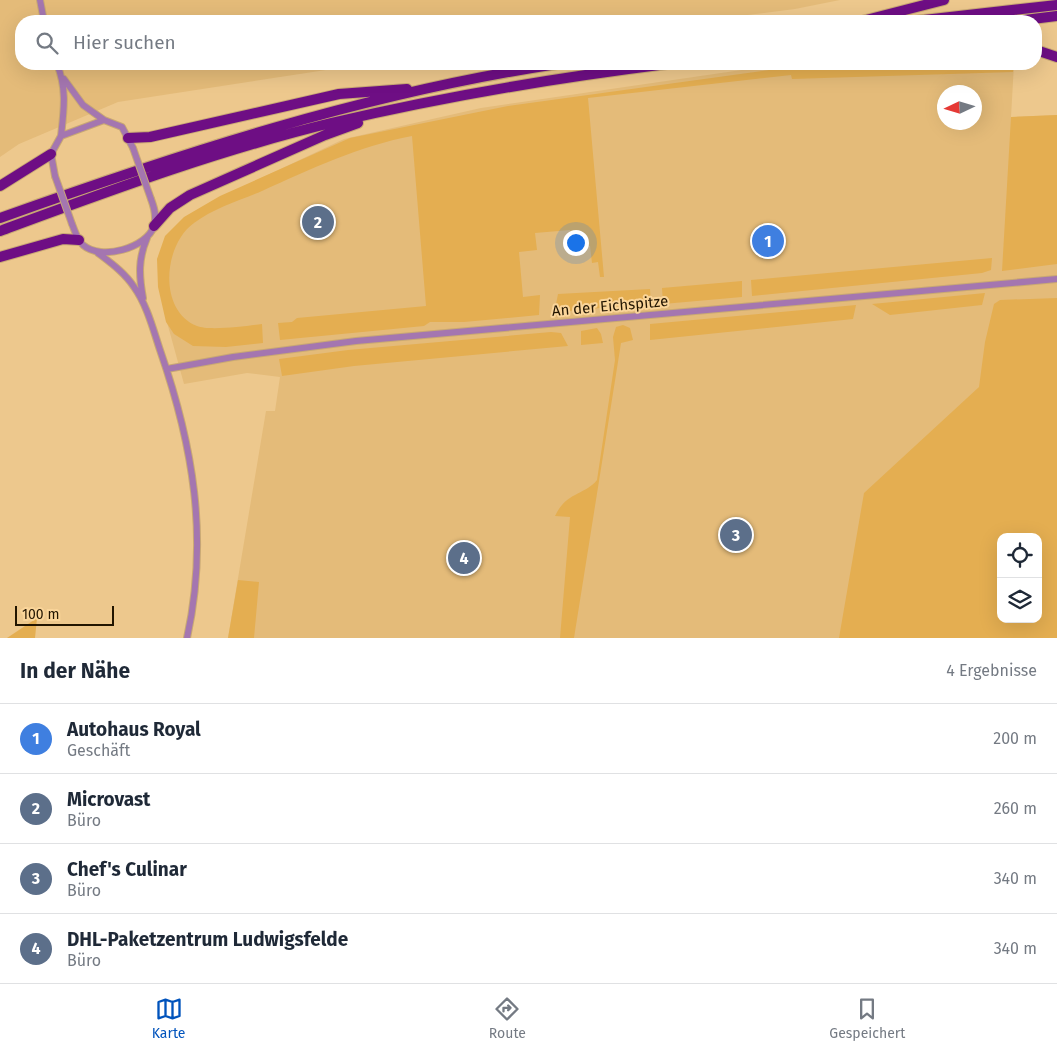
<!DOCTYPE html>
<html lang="de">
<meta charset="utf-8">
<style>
:root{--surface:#fff;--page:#f2f2f3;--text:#1f2937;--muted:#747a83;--line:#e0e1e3;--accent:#0053bc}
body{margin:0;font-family:"Fira Sans",sans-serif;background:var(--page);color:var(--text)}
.controls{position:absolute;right:15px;bottom:15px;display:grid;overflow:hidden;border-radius:10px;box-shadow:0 5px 20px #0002}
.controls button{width:45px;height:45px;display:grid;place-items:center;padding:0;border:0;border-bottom:1px solid var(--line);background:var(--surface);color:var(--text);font:25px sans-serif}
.compass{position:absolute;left:937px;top:85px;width:45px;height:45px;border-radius:50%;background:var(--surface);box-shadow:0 5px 20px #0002;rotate:266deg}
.scale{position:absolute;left:15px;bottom:12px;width:99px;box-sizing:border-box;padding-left:5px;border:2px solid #221500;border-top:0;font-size:14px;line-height:18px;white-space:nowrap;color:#221500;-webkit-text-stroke:4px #fad59a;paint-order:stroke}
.you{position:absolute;left:575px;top:242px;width:18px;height:18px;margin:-12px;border:4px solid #fff;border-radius:50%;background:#1a73e8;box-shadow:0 0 0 8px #1a73e833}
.badge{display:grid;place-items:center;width:32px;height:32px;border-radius:50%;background:var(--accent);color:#fff;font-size:16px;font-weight:700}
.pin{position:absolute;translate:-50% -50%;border:2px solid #fff;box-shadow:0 1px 5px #0006}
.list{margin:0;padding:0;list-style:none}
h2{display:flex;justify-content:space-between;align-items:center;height:65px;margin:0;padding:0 20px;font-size:21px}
h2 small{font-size:16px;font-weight:400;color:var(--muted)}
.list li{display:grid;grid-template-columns:32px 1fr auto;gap:15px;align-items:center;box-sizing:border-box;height:70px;padding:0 20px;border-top:1px solid var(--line)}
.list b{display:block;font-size:19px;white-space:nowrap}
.list p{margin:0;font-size:16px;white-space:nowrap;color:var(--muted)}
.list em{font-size:16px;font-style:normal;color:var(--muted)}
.icon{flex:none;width:28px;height:28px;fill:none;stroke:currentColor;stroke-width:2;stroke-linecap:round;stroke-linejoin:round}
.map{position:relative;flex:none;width:1057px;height:638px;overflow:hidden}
.search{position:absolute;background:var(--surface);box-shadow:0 5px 20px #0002;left:15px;right:15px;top:15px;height:55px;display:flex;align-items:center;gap:12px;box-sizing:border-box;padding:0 18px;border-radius:20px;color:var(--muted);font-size:19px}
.sheet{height:345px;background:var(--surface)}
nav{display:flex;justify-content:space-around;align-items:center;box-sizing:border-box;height:70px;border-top:1px solid var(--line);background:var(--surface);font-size:14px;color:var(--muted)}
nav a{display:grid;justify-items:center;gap:2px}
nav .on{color:var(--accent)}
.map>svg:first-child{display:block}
.built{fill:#e4bb79;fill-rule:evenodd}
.green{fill:#e4ae51;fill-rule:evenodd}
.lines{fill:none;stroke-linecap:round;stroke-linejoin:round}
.minor-casing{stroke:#c8a874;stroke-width:8}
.trunk-casing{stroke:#c8a874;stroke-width:12}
.minor{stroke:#a476b0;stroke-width:6}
.trunk{stroke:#6e0e84;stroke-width:10}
.minor-bridge-casing{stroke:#c8a874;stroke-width:8;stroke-linecap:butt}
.minor-bridge{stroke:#a476b0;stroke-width:6}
.labels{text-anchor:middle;stroke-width:4;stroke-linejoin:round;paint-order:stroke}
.street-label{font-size:15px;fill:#221500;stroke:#fad59a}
</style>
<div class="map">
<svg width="1057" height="638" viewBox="0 0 1057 638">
<rect width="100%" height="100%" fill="#edc88d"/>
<!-- built -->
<path class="built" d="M 0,0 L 840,0 L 795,9 L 699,21 L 21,21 L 21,64 L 365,64 L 118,102 L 19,144 L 0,157 Z
M 782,64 L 1014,64 L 1011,117 L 1057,115 L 1057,638 L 228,638 L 266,411 L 275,411 L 280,377 L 247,373 L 184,384 L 165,315 L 159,282 L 180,222 L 215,200 L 344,139 L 481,108 ZM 944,92 L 974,92 L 974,122 L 944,122 ZM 1001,537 L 1038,537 L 1038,619 L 1001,619 Z"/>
<!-- green -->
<path class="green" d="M 813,64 L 1014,64 L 1013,72 L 792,79 L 791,75 L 588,98 L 604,277 L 600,277 L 598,262 L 592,263 L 590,246 L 572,247 L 570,230 L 535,233 L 537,250 L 519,252 L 523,297 L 540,295 L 539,315 L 464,322 L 430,322 L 424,326 L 280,340 L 278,323 L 292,322 L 297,318 L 426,306 L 412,136 C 359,146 311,169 262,191 C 239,201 214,208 194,223 C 163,245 158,311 197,326 C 209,331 248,326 262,324 L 263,343 L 226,347 L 193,346 L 174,334 L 166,322 L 158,287 L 157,259 L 165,236 L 184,217 L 220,196 L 350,138 L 508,106 Z
M 1057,115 L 1057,264 L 1002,271 L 1011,117 Z
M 992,258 L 991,270 L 982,273 L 752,296 L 751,280 Z
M 742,281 L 742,297 L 663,304 L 662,288 Z
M 650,289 L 651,303 L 559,312 L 556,304 L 558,294 Z
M 985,293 L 982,305 L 890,315 L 872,304 Z
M 1057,298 L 1057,638 L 839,638 L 864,493 L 979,387 L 985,342 L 994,304 L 1000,300 ZM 1001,537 L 1038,537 L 1038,619 L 1001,619 Z
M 856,305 L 853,319 L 650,340 L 650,324 Z
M 623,325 L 630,328 L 633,340 L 621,343 L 574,638 L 560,638 L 570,517 L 555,516 C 566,492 585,495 597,480 L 615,360 L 613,337 L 616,327 Z
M 597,328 L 601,334 L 603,343 L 581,345 L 581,331 Z
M 551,332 L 561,333 L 568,346 L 354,366 L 282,376 L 279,359 L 348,350 Z
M 238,580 L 259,582 L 254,638 L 228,638 Z
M 37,618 L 35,638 L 7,638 Z"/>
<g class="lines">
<defs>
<path id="minor" d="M 40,0 L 44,21
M 57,64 C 67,89 64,109 61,136
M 64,79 L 83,105 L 104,120
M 55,176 L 51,154 L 61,136 L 104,120 L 122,127 L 133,148
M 72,224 C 75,231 77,240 83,245 C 101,261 147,248 154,226 C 157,216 154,207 151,199
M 98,253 C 111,263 125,273 134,287 C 147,305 153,329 160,350 C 193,445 209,538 187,638
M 143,298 C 139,276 138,259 147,238
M 167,369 L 233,357 L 356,341 L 1057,279"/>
<path id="trunk" d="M 862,21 L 944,0
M 915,21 L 1057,5
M 1016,21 L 1057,16
M 1036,50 L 1057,57
M 128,138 L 150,137 L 339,94 L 407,89
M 0,186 L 51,154
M 0,218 C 182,153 366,93 557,64
M 154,226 L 170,208 L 190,195 L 325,135 L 358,123
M 0,231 C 109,191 219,150 331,123 C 442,97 554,78 667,64
M 0,257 L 63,239 L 79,240"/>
</defs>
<!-- minor casing -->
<use href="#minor" class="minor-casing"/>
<!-- trunk casing -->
<use href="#trunk" class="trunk-casing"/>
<!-- minor -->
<use href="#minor" class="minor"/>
<!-- trunk -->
<use href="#trunk" class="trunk"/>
<defs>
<path id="minor-bridge" d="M 133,148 L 151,199
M 55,176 L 72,224"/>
</defs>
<!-- minor-bridge casing -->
<use href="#minor-bridge" class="minor-bridge-casing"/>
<!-- minor-bridge -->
<use href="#minor-bridge" class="minor-bridge"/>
</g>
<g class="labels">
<!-- street labels -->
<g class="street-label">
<text transform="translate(610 306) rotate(-5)" y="5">An der Eichspitze</text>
</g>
</g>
</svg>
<div class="controls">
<button><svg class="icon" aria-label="locate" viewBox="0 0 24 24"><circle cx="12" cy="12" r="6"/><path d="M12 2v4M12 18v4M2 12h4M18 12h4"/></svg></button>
<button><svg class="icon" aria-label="layers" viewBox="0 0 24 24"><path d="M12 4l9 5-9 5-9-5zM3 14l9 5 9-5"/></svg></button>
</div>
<svg class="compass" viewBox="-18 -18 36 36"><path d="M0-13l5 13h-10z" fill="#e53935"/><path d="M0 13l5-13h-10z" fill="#747a83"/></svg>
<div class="scale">100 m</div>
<div class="you"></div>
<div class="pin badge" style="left:768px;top:241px;background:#3f7fe0">1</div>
<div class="pin badge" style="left:318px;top:222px;background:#5c6f8a">2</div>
<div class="pin badge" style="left:736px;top:535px;background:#5c6f8a">3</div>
<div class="pin badge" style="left:464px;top:558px;background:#5c6f8a">4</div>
<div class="search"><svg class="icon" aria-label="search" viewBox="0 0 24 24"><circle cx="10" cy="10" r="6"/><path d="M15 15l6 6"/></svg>Hier suchen</div>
</div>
<section class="sheet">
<h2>In der Nähe<small>4 Ergebnisse</small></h2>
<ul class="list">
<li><span class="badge" style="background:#3f7fe0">1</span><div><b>Autohaus Royal</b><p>Geschäft</p></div><em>200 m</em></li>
<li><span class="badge" style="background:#5c6f8a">2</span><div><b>Microvast</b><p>Büro</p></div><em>260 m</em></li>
<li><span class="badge" style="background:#5c6f8a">3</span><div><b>Chef's Culinar</b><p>Büro</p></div><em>340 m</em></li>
<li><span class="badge" style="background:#5c6f8a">4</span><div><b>DHL-Paketzentrum Ludwigsfelde</b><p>Büro</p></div><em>340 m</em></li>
</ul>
</section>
<nav>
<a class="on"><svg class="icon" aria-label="map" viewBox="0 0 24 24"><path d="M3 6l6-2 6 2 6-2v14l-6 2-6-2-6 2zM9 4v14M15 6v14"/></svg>Karte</a>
<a><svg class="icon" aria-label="directions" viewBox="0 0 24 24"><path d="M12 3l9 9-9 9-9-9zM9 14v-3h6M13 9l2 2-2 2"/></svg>Route</a>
<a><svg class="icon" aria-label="saved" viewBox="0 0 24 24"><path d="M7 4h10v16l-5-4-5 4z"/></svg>Gespeichert</a>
</nav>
